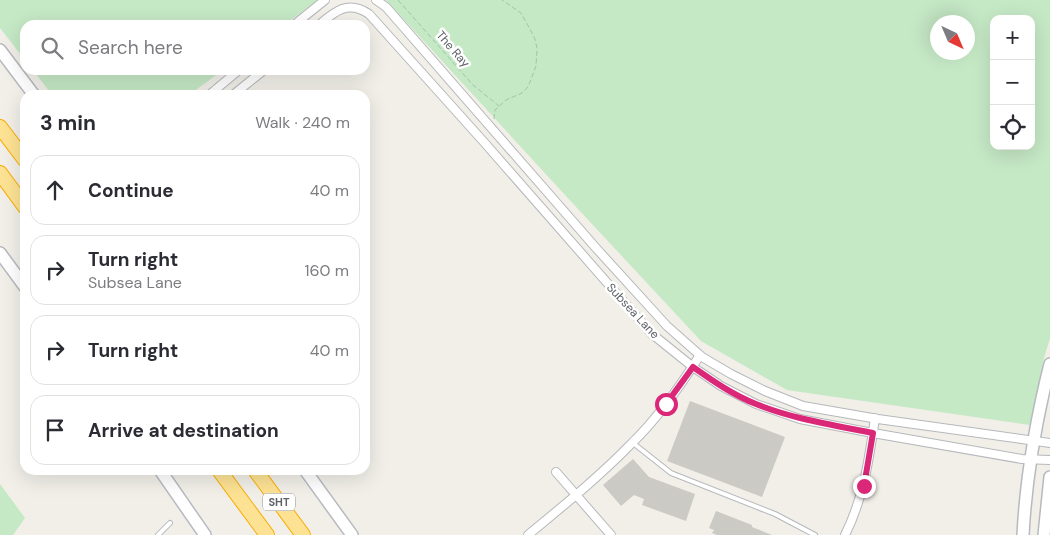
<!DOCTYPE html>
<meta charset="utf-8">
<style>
:root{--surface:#fff;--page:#f7f7f7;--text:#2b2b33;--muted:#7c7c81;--line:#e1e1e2}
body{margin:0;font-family:"DM Sans",sans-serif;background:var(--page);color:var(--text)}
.controls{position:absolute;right:15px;top:15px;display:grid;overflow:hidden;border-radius:10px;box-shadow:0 5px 20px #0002}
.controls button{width:45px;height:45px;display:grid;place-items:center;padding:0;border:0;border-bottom:1px solid var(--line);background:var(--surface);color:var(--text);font:25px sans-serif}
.compass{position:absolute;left:930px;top:15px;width:45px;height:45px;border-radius:50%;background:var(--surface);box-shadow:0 5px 20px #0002;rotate:136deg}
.stop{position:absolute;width:15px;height:15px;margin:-11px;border:4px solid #db2777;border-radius:50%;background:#fff}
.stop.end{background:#db2777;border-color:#fff;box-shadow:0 1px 5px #0008}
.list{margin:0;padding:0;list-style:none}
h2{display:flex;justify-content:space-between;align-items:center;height:65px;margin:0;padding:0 20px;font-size:21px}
h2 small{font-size:16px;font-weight:400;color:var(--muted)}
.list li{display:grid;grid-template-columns:32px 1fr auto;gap:15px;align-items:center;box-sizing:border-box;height:70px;margin:0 10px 10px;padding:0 10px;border:1px solid var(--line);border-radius:15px}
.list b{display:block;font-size:19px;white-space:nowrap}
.list p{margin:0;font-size:16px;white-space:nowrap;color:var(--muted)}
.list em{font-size:16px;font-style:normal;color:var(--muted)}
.icon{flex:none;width:28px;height:28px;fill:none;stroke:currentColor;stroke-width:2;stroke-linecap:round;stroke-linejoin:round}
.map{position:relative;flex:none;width:1050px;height:535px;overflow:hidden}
.search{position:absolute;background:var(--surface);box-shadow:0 5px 20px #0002;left:20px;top:20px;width:350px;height:55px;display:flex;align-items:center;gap:12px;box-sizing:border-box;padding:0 18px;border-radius:15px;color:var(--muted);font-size:19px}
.panel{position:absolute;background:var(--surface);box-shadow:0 5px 20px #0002;left:20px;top:90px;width:350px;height:385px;border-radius:15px}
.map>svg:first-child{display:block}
.green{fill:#c5e8c5;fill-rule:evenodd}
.building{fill:#cccac5}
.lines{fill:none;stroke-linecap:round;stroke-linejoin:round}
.service-casing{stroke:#b5b8bc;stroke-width:6}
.minor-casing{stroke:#b5b8bc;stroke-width:10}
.secondary-casing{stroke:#b6babf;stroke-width:14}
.motorway-casing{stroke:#f9ab00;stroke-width:16}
.path{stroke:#9cc7a9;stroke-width:1;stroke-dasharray:5 2.5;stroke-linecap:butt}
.service{stroke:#fff;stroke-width:4}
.minor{stroke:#fff;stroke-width:8}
.secondary{stroke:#fff;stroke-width:11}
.motorway{stroke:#fde293;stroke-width:14}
.route{stroke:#db2777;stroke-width:6}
.labels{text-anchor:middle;stroke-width:5;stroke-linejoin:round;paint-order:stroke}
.shield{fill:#fff;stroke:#8f9295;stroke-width:1}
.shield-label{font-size:11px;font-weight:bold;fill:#5f6368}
.street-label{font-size:12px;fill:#5f6368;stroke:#fff}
</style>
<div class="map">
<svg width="1050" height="535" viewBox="0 0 1050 535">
<rect width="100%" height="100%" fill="#f1efe8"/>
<!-- green -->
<path class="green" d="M 0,0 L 318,0 L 284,25 L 25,25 L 25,60 L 0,28 Z
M 386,0 L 1050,0 L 1050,338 L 1044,358 L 1030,425 L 787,390 L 701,341 L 565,195 ZM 994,19 L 1031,19 L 1031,146 L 994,146 ZM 968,22 L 968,52 L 938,52 L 938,22 Z
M 33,70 L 223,70 L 189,95 L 52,95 Z
M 0,484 L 25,518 L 13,535 L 0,535 Z"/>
<!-- building -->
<path class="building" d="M 690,401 L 785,437 L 762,497 L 667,461 Z
M 633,459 L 649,477 L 695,494 L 686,521 L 642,505 L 644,499 L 634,495 L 621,506 L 603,485 Z
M 716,511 L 752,525 L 752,527 L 772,535 L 717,535 L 712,533 L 714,530 L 709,528 Z"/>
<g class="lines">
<defs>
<path id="service" d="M 633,443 L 671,473 L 775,514 L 815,535
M 158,535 L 170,523"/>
<path id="minor" d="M 376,0 L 386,7 L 596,248 L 667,326 L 702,357 L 731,374 L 765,391 L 803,406 L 878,419 L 1050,443
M 294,25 L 325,0
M 319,25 C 335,11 348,0 369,14 L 483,141 L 652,334 L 693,367 L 721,386 L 756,404 L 800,419 L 873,433 L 1022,459 L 1050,460
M 209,95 L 239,70
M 233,95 L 264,70
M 556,472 L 611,535
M 528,535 C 563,506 600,476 632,443 C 657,419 681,385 700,355
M 845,535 C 864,497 869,459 875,418"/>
<path id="secondary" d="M 0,50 L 34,95
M 0,253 L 25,287
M 160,470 L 205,535
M 305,470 L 352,535
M 1023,535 C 1026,477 1036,420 1050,364
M 1044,535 L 1050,477"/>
<path id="motorway" d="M 0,127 L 25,160
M 0,173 L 25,207
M 219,470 L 267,535
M 255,470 L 303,535"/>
</defs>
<!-- service casing -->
<use href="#service" class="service-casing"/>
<!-- minor casing -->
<use href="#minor" class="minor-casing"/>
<!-- secondary casing -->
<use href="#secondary" class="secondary-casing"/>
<!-- motorway casing -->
<use href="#motorway" class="motorway-casing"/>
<!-- path -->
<path class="path" d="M 398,0 L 473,85 L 499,106
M 494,119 L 495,110 L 506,100 L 522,93 L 527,88 L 530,82 L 536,66 L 537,48 L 535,39 L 532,33 L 521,13 L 502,0"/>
<!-- service -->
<use href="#service" class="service"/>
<!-- minor -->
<use href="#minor" class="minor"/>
<!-- secondary -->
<use href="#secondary" class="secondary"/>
<!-- motorway -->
<use href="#motorway" class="motorway"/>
</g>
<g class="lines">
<!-- route -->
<path class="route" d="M 666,404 L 693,367 C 713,381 733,395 756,404 C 793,419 833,425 873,433 L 864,486"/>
</g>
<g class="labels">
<!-- shield labels -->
<rect class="shield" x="263" y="493.5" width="32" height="17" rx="4"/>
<g class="shield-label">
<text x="279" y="506">SHT</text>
</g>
<!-- street labels -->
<g class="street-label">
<text transform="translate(453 49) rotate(49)" y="4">The Ray</text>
<text transform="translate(633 311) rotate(47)" y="4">Subsea Lane</text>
</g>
</g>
</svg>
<div class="controls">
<button>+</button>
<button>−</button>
<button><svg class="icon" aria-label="locate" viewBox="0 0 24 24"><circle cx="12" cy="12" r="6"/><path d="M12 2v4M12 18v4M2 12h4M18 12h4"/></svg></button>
</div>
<svg class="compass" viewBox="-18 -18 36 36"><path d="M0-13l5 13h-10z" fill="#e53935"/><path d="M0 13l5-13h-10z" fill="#7c7c81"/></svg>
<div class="stop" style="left:666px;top:404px"></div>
<div class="stop end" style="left:864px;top:486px"></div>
<div class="search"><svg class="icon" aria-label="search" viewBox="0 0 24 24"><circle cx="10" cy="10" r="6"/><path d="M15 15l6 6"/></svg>Search here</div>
<section class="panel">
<h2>3 min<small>Walk · 240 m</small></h2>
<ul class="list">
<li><svg class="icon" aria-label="ahead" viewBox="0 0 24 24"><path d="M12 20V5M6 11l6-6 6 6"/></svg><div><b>Continue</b></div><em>40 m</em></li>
<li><svg class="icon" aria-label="right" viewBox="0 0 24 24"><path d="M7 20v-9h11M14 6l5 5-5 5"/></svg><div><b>Turn right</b><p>Subsea Lane</p></div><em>160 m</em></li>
<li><svg class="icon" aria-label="right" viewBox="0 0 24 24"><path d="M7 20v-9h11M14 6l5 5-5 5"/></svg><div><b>Turn right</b></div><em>40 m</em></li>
<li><svg class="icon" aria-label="arrive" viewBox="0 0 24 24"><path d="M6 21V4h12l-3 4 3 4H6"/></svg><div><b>Arrive at destination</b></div></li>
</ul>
</section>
</div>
